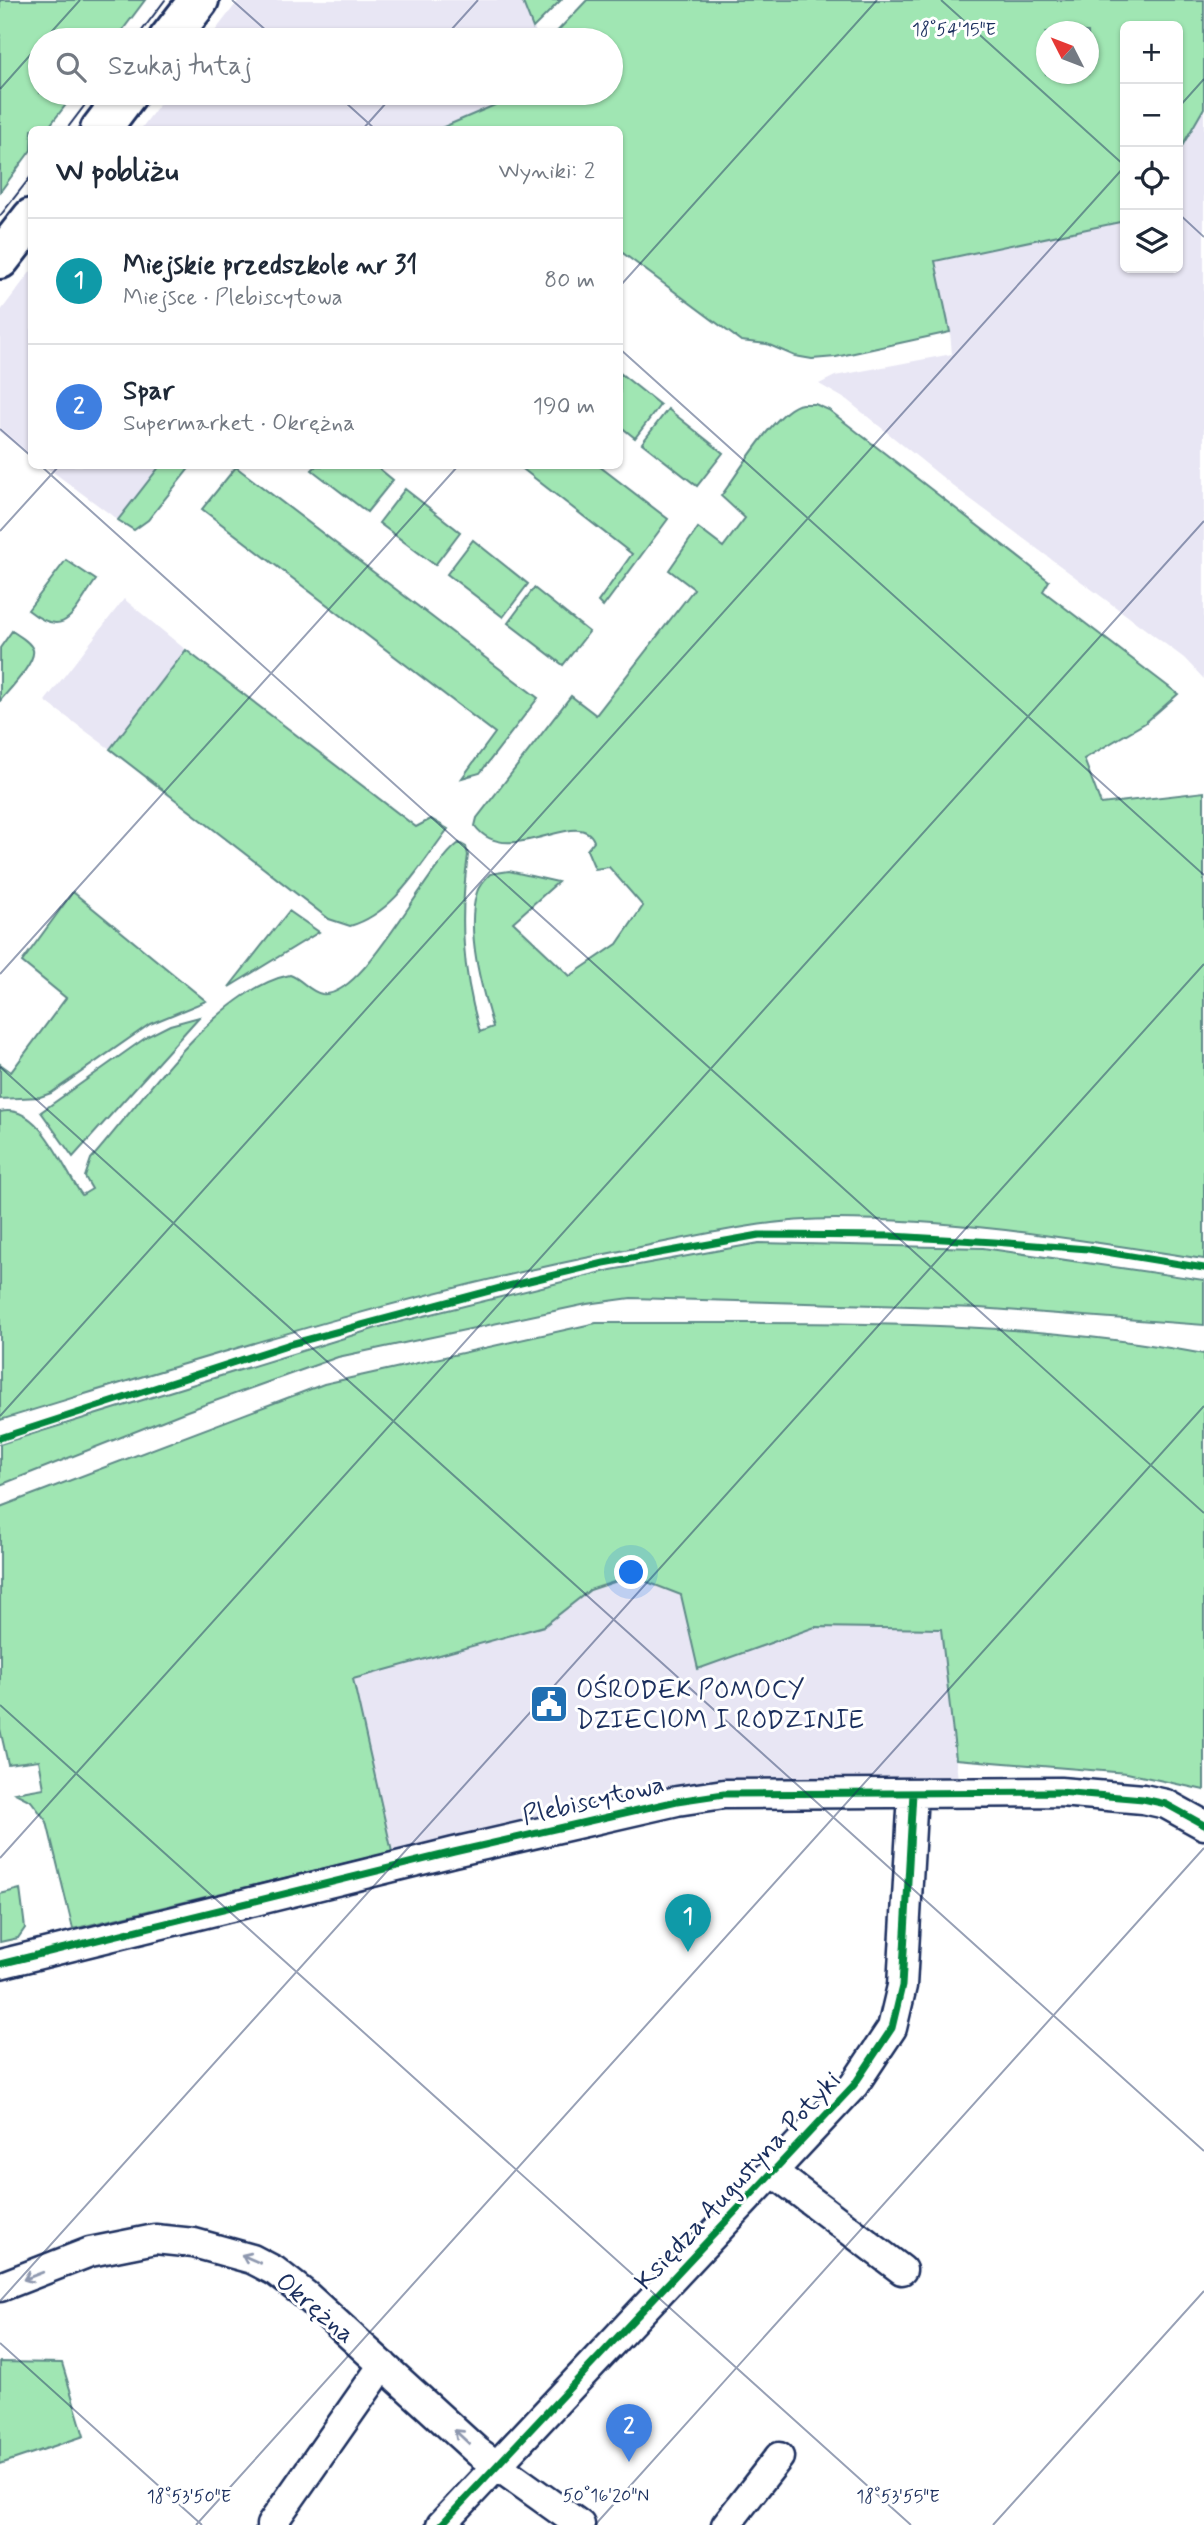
<!DOCTYPE html>
<html lang="pl">
<meta charset="utf-8">
<style>
:root{--surface:#fff;--page:#f6f6f7;--text:#1f2937;--muted:#747a83;--line:#e0e1e3;--accent:#0f766e}
body{margin:0;font-family:Mynerve,sans-serif;background:var(--page);color:var(--text)}
.controls{position:absolute;right:21px;top:21px;display:grid;overflow:hidden;border-radius:10px;box-shadow:0 2px 5px #0004}
.controls button{width:63px;height:63px;display:grid;place-items:center;padding:0;border:0;border-bottom:2px solid var(--line);background:var(--surface);color:var(--text);font:35px sans-serif}
.compass{position:absolute;left:1036px;top:21px;width:63px;height:63px;border-radius:50%;background:var(--surface);box-shadow:0 2px 5px #0004;rotate:312deg}
.you{position:absolute;left:632px;top:1573px;width:24px;height:24px;margin:-18px;border:5px solid #fff;border-radius:50%;background:#1a73e8;box-shadow:0 0 0 10px #1a73e833}
.badge{display:grid;place-items:center;width:46px;height:46px;border-radius:50%;background:var(--accent);color:#fff;font-size:23px;font-weight:700}
.pin{position:absolute;translate:-50% -58px;filter:drop-shadow(0 2px 4px #0008)}
.pin::after{content:'';position:absolute;top:37px;width:24px;height:21px;background:inherit;clip-path:polygon(0 0,100% 0,50% 100%)}
.list{margin:0;padding:0;list-style:none}
h2{display:flex;justify-content:space-between;align-items:center;height:91px;margin:0;padding:0 28px;font-size:30px}
h2 small{font-size:23px;font-weight:400;color:var(--muted)}
.list li{display:grid;grid-template-columns:46px 1fr auto;gap:21px;align-items:center;box-sizing:border-box;height:126px;padding:0 28px;border-top:2px solid var(--line)}
.list b{display:block;font-size:26px;white-space:nowrap}
.list p{margin:0;font-size:23px;white-space:nowrap;color:var(--muted)}
.list em{font-size:23px;font-style:normal;color:var(--muted)}
.icon{flex:none;width:38px;height:38px;fill:none;stroke:currentColor;stroke-width:2;stroke-linecap:round;stroke-linejoin:round}
.map{position:relative;flex:none;width:1204px;height:2525px;overflow:hidden}
.search{position:absolute;background:var(--surface);box-shadow:0 2px 5px #0004;left:28px;top:28px;width:595px;height:77px;display:flex;align-items:center;gap:18px;box-sizing:border-box;padding:0 24px;border-radius:38px;color:var(--muted);font-size:26px}
.panel{position:absolute;background:var(--surface);box-shadow:0 2px 5px #0004;left:28px;top:126px;width:595px;height:343px;border-radius:10px}
.map>svg:first-child{display:block}
.built{fill:#e8e6f4}
.green{fill:#a0e6b3;stroke:#5e8a88;stroke-width:2;fill-rule:evenodd}
.lines{fill:none;stroke-linecap:round;stroke-linejoin:round}
.street-casing{stroke:#1b2f5e;stroke-width:33}
.secondary-casing{stroke:#1b2f5e;stroke-width:44}
.street{stroke:#fff;stroke-width:28}
.secondary{stroke:#fff;stroke-width:38}
.tram{stroke:#1b2f5e;stroke-width:2}
.cycleway-casing{stroke:#fff;stroke-width:11}
.cycleway{stroke:#00873e;stroke-width:7}
.oneway{stroke:#8d97ae}
.ticks{fill:none;stroke:#1b2f5e;stroke-width:2;stroke-opacity:0.45}
.labels{text-anchor:middle;stroke-width:6;stroke-linejoin:round;paint-order:stroke}
.poi-label{font-size:26px;fill:#1b2f5e;stroke:#fff;text-anchor:start}
.street-label{font-size:26px;fill:#1b2f5e;stroke:#fff}
.ticks-label{font-size:18px;text-anchor:middle;fill:#1b2f5e;stroke:#fff;stroke-width:6;stroke-linejoin:round;paint-order:stroke}
</style>
<div class="map">
<svg width="1204" height="2525" viewBox="0 0 1204 2525">
<rect width="100%" height="100%" fill="#fff"/>
<filter id="ink" filterUnits="userSpaceOnUse"><feTurbulence type="fractalNoise" baseFrequency=".0143" numOctaves="2"/><feDisplacementMap in="SourceGraphic" scale="14" xChannelSelector="R" yChannelSelector="G"/><feConvolveMatrix kernelMatrix="1 2 1 2 8 2 1 2 1" color-interpolation-filters="sRGB"/></filter>
<g filter="url(#ink)">
<!-- built -->
<path class="built" d="M 239,0 L 523,0 L 539,40 L 208,40 Z
M 168,93 L 523,93 L 439,129 L 140,130 Z
M 1204,108 L 1204,679 L 1184,658 L 957,489 L 847,400 L 819,384 L 835,376 L 952,354 L 950,332 L 935,261 L 1125,221 L 1125,268 L 1178,268 L 1178,153 Z
M 31,271 L 31,456 L 0,432 L 0,312 Z
M 45,466 L 160,466 L 118,520 Z
M 124,599 L 186,650 L 110,749 L 45,701 Z
M 632,1576 L 681,1594 L 698,1669 L 815,1627 L 942,1629 L 958,1780 L 720,1781 L 392,1852 L 353,1679 L 544,1626 L 590,1590 Z"/>
<!-- green -->
<path class="green" d="M 0,0 L 145,0 L 115,40 L 40,40 L 40,93 L 75,93 L 47,129 L 32,130 L 31,150 L 0,192 Z
M 522,0 L 561,0 L 533,28 Z
M 587,0 L 1204,0 L 1204,108 L 1178,153 L 1178,26 L 1125,26 L 1125,221 L 935,261 L 950,332 L 836,357 L 812,359 L 795,356 L 767,344 L 741,341 L 620,251 L 620,130 L 439,129 L 523,93 L 611,93 L 611,40 L 549,40 ZM 1046,32 L 1088,32 L 1088,74 L 1046,74 Z
M 620,373 L 660,405 L 635,438 L 620,426 Z
M 802,404 L 815,404 L 829,410 L 1049,581 L 1043,591 L 1178,694 L 1145,723 L 1084,759 L 1101,804 L 1204,792 L 1204,1259 C 1082,1240 959,1219 835,1219 C 760,1219 688,1238 615,1252 C 406,1293 203,1358 0,1420 L 0,1112 C 40,1102 63,1170 82,1195 L 92,1189 L 85,1177 L 91,1159 C 140,1104 217,989 290,975 C 302,979 309,992 322,994 C 364,999 424,869 459,843 L 466,847 L 468,855 C 459,918 462,970 480,1032 L 493,1027 C 482,990 465,930 477,892 C 479,885 485,879 490,874 L 509,871 L 558,882 L 513,922 L 570,976 L 617,944 L 643,906 L 609,867 L 595,869 L 587,850 L 594,841 C 580,805 508,871 475,826 L 477,818 L 571,696 L 596,715 L 694,589 L 669,570 L 698,528 L 723,547 L 745,518 L 721,496 C 738,474 776,408 802,404 Z
M 668,409 L 723,453 L 697,486 L 642,443 Z
M 160,466 L 191,466 L 148,520 L 134,530 L 118,520 Z
M 316,466 L 376,466 L 393,480 L 367,512 L 312,470 Z
M 519,466 L 599,466 L 668,519 L 603,607 L 598,602 L 632,554 Z
M 236,467 L 538,698 L 480,773 L 462,778 L 495,733 L 202,509 Z
M 405,489 L 460,532 L 435,565 L 379,523 Z
M 473,540 L 528,584 L 503,617 L 447,574 Z
M 66,560 L 96,580 C 73,611 67,641 28,610 Z
M 534,588 L 589,632 L 563,665 L 508,623 Z
M 12,631 C 19,636 31,642 33,650 C 36,662 8,691 0,701 L 0,648 Z
M 186,650 L 416,827 L 431,819 L 448,829 C 420,865 395,913 350,926 L 329,919 L 110,749 Z
M 73,892 L 206,1001 L 150,1024 L 51,1093 L 40,1097 L 0,1099 L 0,1064 L 11,1072 L 66,998 L 22,962 Z
M 289,911 L 319,932 L 229,987 Z
M 199,1017 L 73,1157 L 41,1112 L 148,1036 L 170,1025 Z
M 759,1243 L 983,1248 L 1204,1280 L 1204,1325 L 979,1308 L 631,1298 L 587,1304 L 338,1357 L 187,1411 L 0,1485 L 0,1444 L 383,1326 L 611,1270 Z
M 596,1323 C 798,1324 1005,1316 1204,1354 L 1204,1790 L 1127,1773 L 956,1759 L 941,1629 L 815,1627 L 698,1669 L 681,1595 L 632,1576 L 590,1590 L 544,1626 L 353,1679 L 392,1852 L 73,1929 L 47,1822 L 31,1801 L 15,1793 L 44,1788 L 39,1760 L 8,1764 L 0,1729 L 0,1507 L 324,1384 Z
M 20,1889 L 25,1928 L 18,1938 L 0,1942 L 0,1894 Z
M 0,2362 L 62,2363 L 84,2436 L 0,2464 Z"/>
<g class="lines">
<defs>
<path id="street" d="M 0,1964 L 454,1852 L 677,1801 L 724,1794 L 1060,1792 L 1143,1799 L 1166,1804 L 1204,1825
M 773,2172 L 902,2270
M 0,2287 L 90,2252 L 155,2239 L 194,2243 L 252,2259 L 275,2271 L 307,2296 L 478,2452 L 580,2525
M 271,2525 L 383,2365
M 441,2525 L 854,2085 L 892,2028 L 902,1986 L 913,1793
M 726,2525 L 779,2457"/>
<path id="secondary" d="M 168,40 L 199,0
M 100,130 L 128,93
M 0,259 L 32,218"/>
</defs>
<!-- street casing -->
<use href="#street" class="street-casing"/>
<!-- secondary casing -->
<use href="#secondary" class="secondary-casing"/>
<!-- street -->
<use href="#street" class="street"/>
<!-- secondary -->
<use href="#secondary" class="secondary"/>
<!-- tram -->
<path class="tram" d="M 135,40 L 165,0
M 66,130 L 94,93
M 0,216 L 32,175"/>
<defs>
<path id="cycleway" d="M 0,1438 L 287,1345 L 504,1287 L 604,1263 L 759,1235 L 892,1236 L 994,1242 L 1088,1249 L 1204,1268
M 0,1964 L 454,1852 L 677,1801 L 724,1794 L 1060,1792 L 1143,1799 L 1166,1804 L 1204,1825
M 441,2525 L 854,2085 L 892,2028 L 902,1986 L 913,1793"/>
</defs>
<!-- cycleway casing -->
<use href="#cycleway" class="cycleway-casing"/>
<!-- cycleway -->
<use href="#cycleway" class="cycleway"/>
</g>
<!-- one-way arrows -->
<defs><path id="oneway-shaft" d="M-6 0H5M1.5-3L5.5 0L1.5 3" fill="none" stroke-width="1.6" stroke-linecap="round" stroke-linejoin="round" transform="scale(1.75)"/></defs>
<g class="oneway">
<use href="#oneway-shaft" transform="translate(251 2259) rotate(-156)"/>
<use href="#oneway-shaft" transform="translate(33 2276) rotate(159)"/>
<use href="#oneway-shaft" transform="translate(462 2437) rotate(-137)"/>
</g>
</g>
<!-- ticks -->
<path class="ticks" d="M 232,0 L 277,40M 941,0 L 1125,166M 44,40 L 80,0M 442,40 L 478,0M 0,89 L 40,44M 335,93 L 376,130M 1178,108 L 1204,79M 362,130 L 395,93M 1178,213 L 1204,237M 620,286 L 877,0M 620,349 L 1204,875M 0,429 L 32,457M 41,466 L 1204,1513M 0,531 L 59,466M 0,974 L 458,466M 0,1067 L 1204,2151M 0,1416 L 1125,166M 0,1705 L 911,2525M 0,1858 L 1204,521M 0,2301 L 1204,964M 0,2343 L 202,2525M 196,2525 L 1204,1406M 595,2525 L 1204,1848M 993,2525 L 1204,2291"/>
<!-- icons -->
<defs>
<symbol id="civic-square" viewBox="-11 -11 22 22"><rect x="-9" y="-9" width="18" height="18" rx="4" fill="#1f6fb2" stroke="#fff"/><path d="M-.6-6.5H3V-4.5H.6V-3L4-1V1h2V6H-6V1h2V-1L-.6-3ZM-1.2 2.5V6h2.4V2.5Z" fill="#fff"/></symbol>
</defs>
<g fill-rule="evenodd">
<use href="#civic-square" x="527" y="1682" width="44" height="44"/>
</g>
<g class="labels">
<!-- poi labels -->
<g class="poi-label">
<text x="576" y="1698">OŚRODEK POMOCY<tspan x="576" dy="30">DZIECIOM I RODZINIE</tspan></text>
</g>
<!-- street labels -->
<g class="street-label">
<text transform="translate(593 1799) rotate(-13)" y="9">Plebiscytowa</text>
<text transform="translate(737 2180) rotate(-47)" y="9">Księdza Augustyna Potyki</text>
<text transform="translate(316 2307) rotate(40)" y="9">Okrężna</text>
</g>
</g>
<g class="ticks-label">
<text x="954" y="35">18°54'15"E</text>
<text x="606" y="2501">50°16'20"N</text>
<text x="189" y="2502">18°53'50"E</text>
<text x="898" y="2502">18°53'55"E</text>
</g>
</svg>
<div class="controls">
<button>+</button>
<button>−</button>
<button><svg class="icon" aria-label="locate" viewBox="0 0 24 24"><circle cx="12" cy="12" r="6"/><path d="M12 2v4M12 18v4M2 12h4M18 12h4"/></svg></button>
<button><svg class="icon" aria-label="layers" viewBox="0 0 24 24"><path d="M12 4l9 5-9 5-9-5zM3 14l9 5 9-5"/></svg></button>
</div>
<svg class="compass" viewBox="-18 -18 36 36"><path d="M0-13l5 13h-10z" fill="#e53935"/><path d="M0 13l5-13h-10z" fill="#747a83"/></svg>
<div class="you"></div>
<div class="pin badge" style="left:688px;top:1952px;background:#0f9aa8">1</div>
<div class="pin badge" style="left:629px;top:2462px;background:#3f7fe0">2</div>
<div class="search"><svg class="icon" aria-label="search" viewBox="0 0 24 24"><circle cx="10" cy="10" r="6"/><path d="M15 15l6 6"/></svg>Szukaj tutaj</div>
<section class="panel">
<h2>W pobliżu<small>Wyniki: 2</small></h2>
<ul class="list">
<li><span class="badge" style="background:#0f9aa8">1</span><div><b>Miejskie przedszkole nr 31</b><p>Miejsce · Plebiscytowa</p></div><em>80 m</em></li>
<li><span class="badge" style="background:#3f7fe0">2</span><div><b>Spar</b><p>Supermarket · Okrężna</p></div><em>190 m</em></li>
</ul>
</section>
</div>
